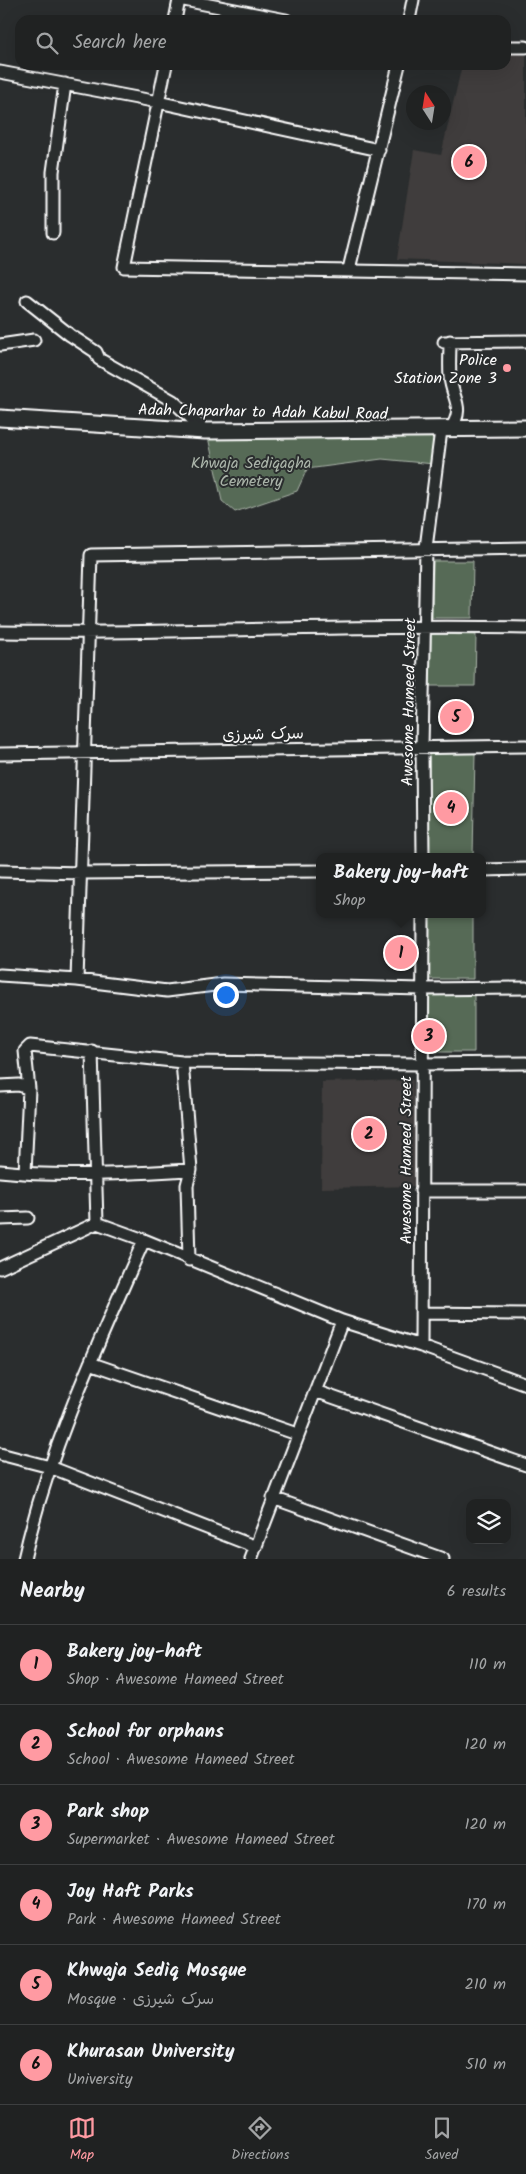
<!DOCTYPE html>
<meta charset="utf-8">
<style>
:root{--surface:#202222;--page:#2d2f2f;--text:#f1f3f6;--muted:#a2a4a5;--line:#3d3f40;--accent:#ff9aa2}
body{margin:0;font-family:Kalam,"Playpen Sans Arabic",sans-serif;background:var(--page);color:var(--text)}
.controls{position:absolute;right:15px;bottom:15px;display:grid;overflow:hidden;border-radius:10px;box-shadow:0 5px 20px #0002}
.controls button{width:45px;height:45px;display:grid;place-items:center;padding:0;border:0;border-bottom:1px solid var(--line);background:var(--surface);color:var(--text);font:25px sans-serif}
.compass{position:absolute;left:406px;top:85px;width:45px;height:45px;border-radius:50%;background:var(--surface);box-shadow:0 5px 20px #0002;rotate:348deg}
.you{position:absolute;left:225px;top:994px;width:18px;height:18px;margin:-12px;border:4px solid #fff;border-radius:50%;background:#1a73e8;box-shadow:0 0 0 8px #1a73e833}
.badge{display:grid;place-items:center;width:32px;height:32px;border-radius:50%;background:var(--accent);color:#111;font-size:16px;font-weight:700}
.pin{position:absolute;translate:-50% -50%;border:2px solid #fff;box-shadow:0 1px 5px #0006}
.popup{position:absolute;left:316px;top:853px;width:170px;height:65px;box-sizing:border-box;display:grid;place-content:center;border-radius:10px;background:var(--surface);filter:drop-shadow(0 1px 4px #0005);font-size:16px;white-space:nowrap;color:var(--muted)}
.popup b{font-size:19px;color:var(--text)}
.popup::after{content:'';position:absolute;left:50%;top:100%;margin-left:-10px;border:10px solid transparent;border-top-color:var(--surface)}
.list{margin:0;padding:0;list-style:none}
h2{display:flex;justify-content:space-between;align-items:center;height:65px;margin:0;padding:0 20px;font-size:21px}
h2 small{font-size:16px;font-weight:400;color:var(--muted)}
.list li{display:grid;grid-template-columns:32px 1fr auto;gap:15px;align-items:center;box-sizing:border-box;height:80px;padding:0 20px;border-top:1px solid var(--line)}
.list b{display:block;font-size:19px;white-space:nowrap}
.list p{margin:0;font-size:16px;white-space:nowrap;color:var(--muted)}
.list em{font-size:16px;font-style:normal;color:var(--muted)}
.icon{flex:none;width:28px;height:28px;fill:none;stroke:currentColor;stroke-width:2;stroke-linecap:round;stroke-linejoin:round}
.map{position:relative;flex:none;width:526px;height:1559px;overflow:hidden}
.search{position:absolute;background:var(--surface);box-shadow:0 5px 20px #0002;left:15px;right:15px;top:15px;height:55px;display:flex;align-items:center;gap:12px;box-sizing:border-box;padding:0 18px;border-radius:15px;color:var(--muted);font-size:19px}
.sheet{height:545px;background:var(--surface)}
nav{display:flex;justify-content:space-around;align-items:center;box-sizing:border-box;height:70px;border-top:1px solid var(--line);background:var(--surface);font-size:14px;color:var(--muted)}
nav a{display:grid;justify-items:center;gap:2px}
nav .on{color:var(--accent)}
.map>svg:first-child{display:block}
.built{fill:#403d3c}
.green{fill:#576b56;stroke:#abb5aa}
.lines{fill:none;stroke-linecap:round;stroke-linejoin:round}
.minor-casing{stroke:#fff;stroke-width:15}
.major-casing{stroke:#fff;stroke-width:19}
.minor{stroke:#2a2d2e;stroke-width:11}
.major{stroke:#2a2d2e;stroke-width:15}
.poi-dot{fill:#ff9aa2;stroke:#2a2d2e;stroke-width:2}
.labels{text-anchor:middle;stroke-width:4;stroke-linejoin:round;paint-order:stroke}
.poi-label{font-size:16px;fill:#fff;stroke:#2a2d2e;text-anchor:end}
.street-label{font-size:16px;fill:#fff;stroke:#2a2d2e}
.park-label{font-size:16px;fill:#abb5aa;stroke:#2a2d2e}
</style>
<div class="map">
<svg width="526" height="1559" viewBox="0 0 526 1559">
<rect width="100%" height="100%" fill="#2a2d2e"/>
<filter id="ink" filterUnits="userSpaceOnUse"><feTurbulence type="fractalNoise" baseFrequency=".02" numOctaves="2"/><feDisplacementMap in="SourceGraphic" scale="10" xChannelSelector="R" yChannelSelector="G"/><feConvolveMatrix kernelMatrix="1 2 1 2 8 2 1 2 1" color-interpolation-filters="sRGB"/></filter>
<g filter="url(#ink)">
<!-- built -->
<path class="built" d="M 506,54 L 526,55 L 526,264 L 397,259 L 414,150 L 441,155 L 462,65 L 506,65 Z
M 413,1080 L 419,1186 L 321,1188 L 322,1082 Z"/>
<!-- green -->
<path class="green" d="M 208,437 L 436,437 L 434,464 L 382,459 L 307,469 L 297,491 L 235,512 L 222,501 Z
M 433,561 L 473,561 L 472,618 L 432,618 Z
M 431,634 L 476,635 L 475,686 L 430,686 Z
M 429,752 L 475,753 L 473,857 L 428,857 Z
M 428,914 L 473,914 L 473,979 L 428,979 Z
M 427,991 L 474,991 L 474,1052 L 427,1052 Z"/>
<g class="lines">
<defs>
<path id="minor" d="M 184,0 L 286,20
M 175,20 L 179,0
M 409,20 L 413,0
M 506,47 L 526,47
M 166,65 L 124,267 L 526,274
M 0,72 L 158,102 L 379,150
M 53,233 L 53,172 L 65,84
M 349,269 L 399,65
M 27,301 L 70,335 L 96,352 L 99,359 L 173,401 L 205,431
M 444,342 L 526,341
M 0,345 L 34,340
M 450,430 C 466,407 452,399 450,377 C 449,365 450,353 450,341
M 0,632 C 175,634 351,624 526,628
M 0,754 L 526,746
M 423,857 L 422,747 L 426,548 L 441,430
M 482,870 L 526,869
M 0,871 L 82,873 L 320,871
M 0,975 L 77,980 L 167,991 L 223,984 L 422,989 L 526,988
M 77,980 L 91,555 L 526,548
M 92,1051 L 97,1223
M 182,1062 L 191,1170 L 187,1185 L 189,1260
M 0,1086 L 19,1085 L 29,1089 L 25,1051 L 30,1046 L 182,1062 L 422,1064 L 526,1063
M 0,1171 C 64,1178 127,1173 191,1170
M 25,1173 L 29,1089
M 421,1191 L 526,1191
M 0,1219 L 28,1218
M 0,1268 L 97,1223 L 144,1240
M 421,1313 L 526,1314
M 421,1346 L 423,914
M 90,1363 L 297,1434
M 315,1391 L 526,1465
M 0,1454 L 50,1467 L 256,1547
M 273,1498 L 443,1559
M 24,1559 C 49,1448 98,1344 144,1240 L 342,1321 L 421,1346 L 526,1384
M 251,1559 L 342,1321"/>
<path id="major" d="M 0,418 L 205,431 L 526,428"/>
</defs>
<!-- minor casing -->
<use href="#minor" class="minor-casing"/>
<!-- major casing -->
<use href="#major" class="major-casing"/>
<!-- minor -->
<use href="#minor" class="minor"/>
<!-- major -->
<use href="#major" class="major"/>
</g>
</g>
<!-- markers -->
<circle class="poi-dot" cx="507" cy="368" r="5"/>
<g class="labels">
<!-- poi labels -->
<g class="poi-label">
<text x="497" y="365">Police<tspan x="497" dy="18">Station Zone 3</tspan></text>
</g>
<!-- street labels -->
<g class="street-label">
<text transform="translate(263 411) rotate(1)" y="6">Adah Chaparhar to Adah Kabul Road</text>
<text transform="translate(408 702) rotate(-89)" y="6">Awesome Hameed Street</text>
<text transform="translate(263 733) rotate(-1)" y="6">سرک شیرزی</text>
<text transform="translate(405 1160) rotate(-90)" y="6">Awesome Hameed Street</text>
</g>
<!-- park labels -->
<g class="park-label">
<text x="251" y="468">Khwaja Sediqagha<tspan x="251" dy="18">Cemetery</tspan></text>
</g>
</g>
</svg>
<div class="controls">
<button><svg class="icon" aria-label="layers" viewBox="0 0 24 24"><path d="M12 4l9 5-9 5-9-5zM3 14l9 5 9-5"/></svg></button>
</div>
<svg class="compass" viewBox="-18 -18 36 36"><path d="M0-13l5 13h-10z" fill="#e53935"/><path d="M0 13l5-13h-10z" fill="#a2a4a5"/></svg>
<div class="you"></div>
<div class="pin badge" style="left:401px;top:953px">1</div>
<div class="popup"><b>Bakery joy-haft</b>Shop</div>
<div class="pin badge" style="left:369px;top:1134px">2</div>
<div class="pin badge" style="left:429px;top:1036px">3</div>
<div class="pin badge" style="left:451px;top:808px">4</div>
<div class="pin badge" style="left:456px;top:717px">5</div>
<div class="pin badge" style="left:469px;top:162px">6</div>
<div class="search"><svg class="icon" aria-label="search" viewBox="0 0 24 24"><circle cx="10" cy="10" r="6"/><path d="M15 15l6 6"/></svg>Search here</div>
</div>
<section class="sheet">
<h2>Nearby<small>6 results</small></h2>
<ul class="list">
<li><span class="badge">1</span><div><b>Bakery joy-haft</b><p>Shop · Awesome Hameed Street</p></div><em>110 m</em></li>
<li><span class="badge">2</span><div><b>School for orphans</b><p>School · Awesome Hameed Street</p></div><em>120 m</em></li>
<li><span class="badge">3</span><div><b>Park shop</b><p>Supermarket · Awesome Hameed Street</p></div><em>120 m</em></li>
<li><span class="badge">4</span><div><b>Joy Haft Parks</b><p>Park · Awesome Hameed Street</p></div><em>170 m</em></li>
<li><span class="badge">5</span><div><b>Khwaja Sediq Mosque</b><p>Mosque · سرک شیرزی</p></div><em>210 m</em></li>
<li><span class="badge">6</span><div><b>Khurasan University</b><p>University</p></div><em>510 m</em></li>
</ul>
</section>
<nav>
<a class="on"><svg class="icon" aria-label="map" viewBox="0 0 24 24"><path d="M3 6l6-2 6 2 6-2v14l-6 2-6-2-6 2zM9 4v14M15 6v14"/></svg>Map</a>
<a><svg class="icon" aria-label="directions" viewBox="0 0 24 24"><path d="M12 3l9 9-9 9-9-9zM9 14v-3h6M13 9l2 2-2 2"/></svg>Directions</a>
<a><svg class="icon" aria-label="saved" viewBox="0 0 24 24"><path d="M7 4h10v16l-5-4-5 4z"/></svg>Saved</a>
</nav>
